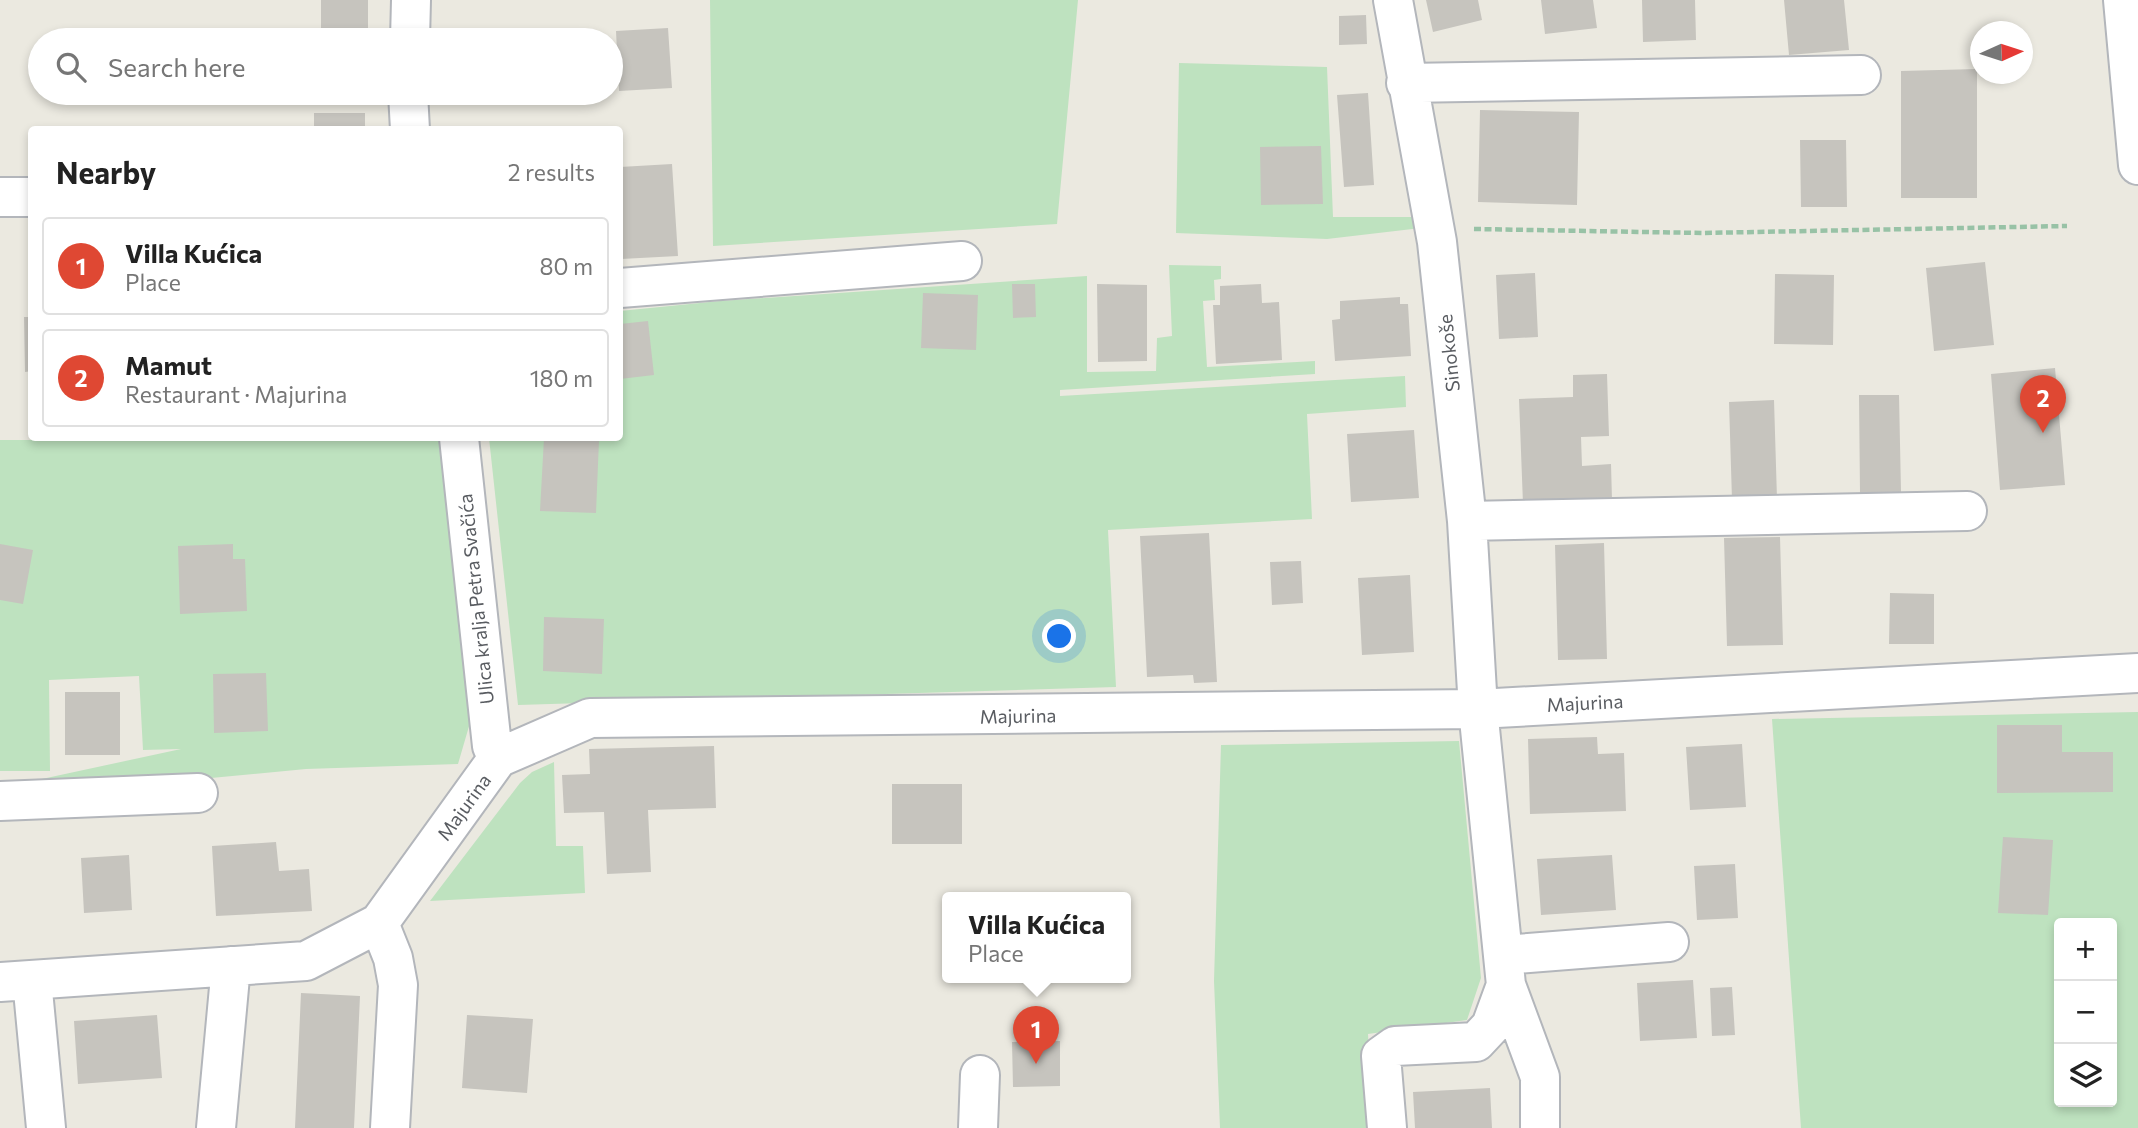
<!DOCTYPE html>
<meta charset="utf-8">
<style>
:root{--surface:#fff;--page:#f2f2f2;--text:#222;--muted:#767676;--line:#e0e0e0;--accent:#df4833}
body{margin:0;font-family:Commissioner,sans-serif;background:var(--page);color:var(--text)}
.controls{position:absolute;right:21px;bottom:21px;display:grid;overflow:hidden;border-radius:7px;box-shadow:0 4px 10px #0003}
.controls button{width:63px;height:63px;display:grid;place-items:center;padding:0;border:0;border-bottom:2px solid var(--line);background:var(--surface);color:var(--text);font:35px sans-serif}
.compass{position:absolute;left:1970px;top:21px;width:63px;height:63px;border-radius:50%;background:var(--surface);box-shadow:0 4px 10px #0003;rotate:87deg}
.you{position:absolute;left:1060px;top:637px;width:24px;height:24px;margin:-18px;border:5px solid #fff;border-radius:50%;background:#1a73e8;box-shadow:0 0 0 10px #1a73e833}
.badge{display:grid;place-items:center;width:46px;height:46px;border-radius:50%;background:var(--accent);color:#fff;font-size:23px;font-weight:700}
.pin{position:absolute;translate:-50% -58px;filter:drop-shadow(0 2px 4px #0008)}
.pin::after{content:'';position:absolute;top:37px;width:24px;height:21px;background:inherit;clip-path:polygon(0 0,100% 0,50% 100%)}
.popup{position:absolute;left:942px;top:892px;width:189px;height:91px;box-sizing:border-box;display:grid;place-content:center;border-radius:7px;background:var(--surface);filter:drop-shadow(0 2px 5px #0005);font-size:23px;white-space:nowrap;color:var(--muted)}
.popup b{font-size:26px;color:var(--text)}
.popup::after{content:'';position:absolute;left:50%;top:100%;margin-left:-14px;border:14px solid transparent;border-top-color:var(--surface)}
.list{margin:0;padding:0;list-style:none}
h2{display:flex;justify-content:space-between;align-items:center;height:91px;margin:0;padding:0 28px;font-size:30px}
h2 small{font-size:23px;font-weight:400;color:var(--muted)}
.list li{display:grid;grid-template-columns:46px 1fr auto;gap:21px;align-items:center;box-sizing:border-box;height:98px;margin:0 14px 14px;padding:0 14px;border:2px solid var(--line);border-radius:7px}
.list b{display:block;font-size:26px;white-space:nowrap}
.list p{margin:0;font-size:23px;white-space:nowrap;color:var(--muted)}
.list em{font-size:23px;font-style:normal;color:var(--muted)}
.icon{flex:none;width:38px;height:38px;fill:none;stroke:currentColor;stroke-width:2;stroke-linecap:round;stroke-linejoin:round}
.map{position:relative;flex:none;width:2138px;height:1128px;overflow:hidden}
.search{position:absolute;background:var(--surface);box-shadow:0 4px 10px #0003;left:28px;top:28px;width:595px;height:77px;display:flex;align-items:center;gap:18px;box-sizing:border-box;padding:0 24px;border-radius:38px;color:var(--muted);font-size:26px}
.panel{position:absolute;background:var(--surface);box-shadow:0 4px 10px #0003;left:28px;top:126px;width:595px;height:315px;border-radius:7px}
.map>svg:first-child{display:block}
.green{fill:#bee2bf;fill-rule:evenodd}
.building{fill:#c6c4be}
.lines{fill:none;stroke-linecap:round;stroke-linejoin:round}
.minor-casing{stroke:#b3b6bb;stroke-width:42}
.path{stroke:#98c2a6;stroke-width:4.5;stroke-dasharray:7 3.5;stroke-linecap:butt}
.minor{stroke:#fff;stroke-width:38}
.labels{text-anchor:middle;stroke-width:7;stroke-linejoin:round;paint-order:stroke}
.street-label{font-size:19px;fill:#595c61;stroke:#fff}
</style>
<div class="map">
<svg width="2138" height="1128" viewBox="0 0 2138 1128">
<rect width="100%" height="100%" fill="#ebe9e0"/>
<!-- green -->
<path class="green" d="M 710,0 L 1078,0 L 1057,224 L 713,246 Z
M 1179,63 L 1327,67 L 1333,217 L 1420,217 L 1421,228 L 1327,239 L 1176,233 Z
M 1169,265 L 1221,266 L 1221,279 L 1214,280 L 1215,300 L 1203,301 L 1207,367 L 1315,361 L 1315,374 L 1060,390 L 1060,396 L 1405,376 L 1406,407 L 1307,414 L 1312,519 L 1108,530 L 1116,687 L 518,705 L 489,438 L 620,438 L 620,311 L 720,301 L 1087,276 L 1087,372 L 1156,371 L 1157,338 L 1172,336 Z
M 31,432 L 32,438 L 443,438 L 472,716 L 458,764 L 306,769 L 0,798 L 0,788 L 181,749 L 143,750 L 139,676 L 49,680 L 50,771 L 0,771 L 0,440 L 31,440 Z
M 2138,712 L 2138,1128 L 1801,1128 L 1772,719 ZM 2059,923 L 2112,923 L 2112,1102 L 2059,1102 Z
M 1459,741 L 1481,978 L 1467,1020 L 1368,1034 L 1373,1128 L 1220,1128 L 1214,981 L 1221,745 Z
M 554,762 L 556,846 L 583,846 L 585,893 L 430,901 L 520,783 L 532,772 Z"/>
<!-- building -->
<path class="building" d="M 321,0 L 368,0 L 368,40 L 321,40 Z
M 1426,0 L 1478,0 L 1482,20 L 1433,32 Z
M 1541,0 L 1593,0 L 1597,28 L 1545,34 Z
M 1642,0 L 1695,0 L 1696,40 L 1643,42 Z
M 1784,0 L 1844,0 L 1849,50 L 1789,55 Z
M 1366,15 L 1367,44 L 1339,45 L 1339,16 Z
M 668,28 L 672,88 L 619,91 L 616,31 Z
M 1977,69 L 1977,198 L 1901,198 L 1901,71 Z
M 1368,93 L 1374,185 L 1344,187 L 1337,95 Z
M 1480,110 L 1579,112 L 1577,205 L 1478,202 Z
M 314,113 L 365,113 L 365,130 L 314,130 Z
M 1800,140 L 1846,140 L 1847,207 L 1801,207 Z
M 1321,146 L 1323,204 L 1261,205 L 1260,147 Z
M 672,164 L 678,256 L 621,259 L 620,167 Z
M 1985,262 L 1994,345 L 1934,351 L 1926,268 Z
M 1535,273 L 1538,337 L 1499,339 L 1496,275 Z
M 1775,274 L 1834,275 L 1833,345 L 1774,344 Z
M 1012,284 L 1035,284 L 1036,317 L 1013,318 Z
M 1097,284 L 1147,285 L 1147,361 L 1098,362 Z
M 1261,284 L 1262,303 L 1279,302 L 1282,360 L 1216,364 L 1213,305 L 1220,305 L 1220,286 Z
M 923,293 L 978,295 L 976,350 L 921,348 Z
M 1400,297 L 1400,304 L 1408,304 L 1411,356 L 1335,361 L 1332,320 L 1340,319 L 1340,301 Z
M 24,317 L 32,317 L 32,371 L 25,372 Z
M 648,321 L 654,375 L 620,379 L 620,324 Z
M 2055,368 L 2065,485 L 2000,490 L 1991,374 Z
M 1607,374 L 1609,436 L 1581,437 L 1582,466 L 1611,464 L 1612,500 L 1523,504 L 1519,399 L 1573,397 L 1573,375 Z
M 1859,395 L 1899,395 L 1901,492 L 1860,493 Z
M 1774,400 L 1777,499 L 1732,500 L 1729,402 Z
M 1414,430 L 1419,498 L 1351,502 L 1347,434 Z
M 544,438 L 599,440 L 596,513 L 540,511 Z
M 1209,533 L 1217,682 L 1194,683 L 1193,675 L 1147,677 L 1140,536 Z
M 1780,537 L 1783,645 L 1727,646 L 1724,538 Z
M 1604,543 L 1607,659 L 1558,660 L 1555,545 Z
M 0,544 L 33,550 L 23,604 L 0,600 Z
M 233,544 L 233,559 L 245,559 L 247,611 L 180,614 L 178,546 Z
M 1301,561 L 1303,603 L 1272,605 L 1270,562 Z
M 1410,575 L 1414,652 L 1362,655 L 1358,578 Z
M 1890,593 L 1934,594 L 1934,644 L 1889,644 Z
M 544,617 L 604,619 L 602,674 L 543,671 Z
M 266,673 L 268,731 L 214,733 L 213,674 Z
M 65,692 L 120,692 L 120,755 L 65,755 Z
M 1997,725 L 2062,725 L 2062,752 L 2113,752 L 2113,792 L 1997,793 Z
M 1597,737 L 1598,754 L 1624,753 L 1626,811 L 1530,814 L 1528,739 Z
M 1742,744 L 1746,807 L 1690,810 L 1686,747 Z
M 714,746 L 716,808 L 648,810 L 651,872 L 607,874 L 604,812 L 564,813 L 562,775 L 590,774 L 589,749 Z
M 892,784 L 962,784 L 962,844 L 892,844 Z
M 2003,837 L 2053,840 L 2048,915 L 1998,913 Z
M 276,842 L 279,871 L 309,869 L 312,911 L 216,916 L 212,846 Z
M 129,855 L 132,910 L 84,913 L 81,858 Z
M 1612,855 L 1616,910 L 1541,915 L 1537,859 Z
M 1735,864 L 1738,918 L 1697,920 L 1694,866 Z
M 1693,980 L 1697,1038 L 1640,1041 L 1637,983 Z
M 1732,987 L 1735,1035 L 1712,1036 L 1710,988 Z
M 301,993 L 360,996 L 354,1128 L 295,1128 Z
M 157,1015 L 162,1078 L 78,1084 L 74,1021 Z
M 467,1015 L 533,1019 L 527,1093 L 462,1088 Z
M 1060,1041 L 1060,1086 L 1013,1087 L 1012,1042 Z
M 1490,1088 L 1492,1128 L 1415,1128 L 1413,1092 Z"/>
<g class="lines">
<defs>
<path id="minor" d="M 1393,0 L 1437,242 L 1467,521 L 1478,709 L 1506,985 L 1540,1077 L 1540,1128
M 2123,0 L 2138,165
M 410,40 L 411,0
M 1406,83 L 1861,75
M 408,93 L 410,130
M 0,197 L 32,197
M 620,288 L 962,261
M 459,438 L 492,746 L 498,758
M 1467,521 L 1967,511
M 0,801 L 198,793
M 379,923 L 393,958 L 398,985 L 390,1128
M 1503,955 L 1669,942
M 32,980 L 46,1128
M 0,982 L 306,961 L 379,923 L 498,758 L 590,718 L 1478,709 L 2138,673
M 216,1128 L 231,966
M 978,1128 L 980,1075
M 1387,1128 L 1381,1056 L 1395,1046 L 1476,1042 L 1491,1026 L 1506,985"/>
</defs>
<!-- minor casing -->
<use href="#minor" class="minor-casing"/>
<!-- path -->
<path class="path" d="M 1474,229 L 1702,233 L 2067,226"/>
<!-- minor -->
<use href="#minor" class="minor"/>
</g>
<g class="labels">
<!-- street labels -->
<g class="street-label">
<text transform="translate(1449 353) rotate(-96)" y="7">Sinokoše</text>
<text transform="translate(476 599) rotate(-96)" y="7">Ulica kralja Petra Svačića</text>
<text transform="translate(1585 703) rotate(-3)" y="7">Majurina</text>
<text transform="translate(1018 716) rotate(-1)" y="7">Majurina</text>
<text transform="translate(464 807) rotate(-54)" y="7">Majurina</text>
</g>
</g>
</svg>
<div class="controls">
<button>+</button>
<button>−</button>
<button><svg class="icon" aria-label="layers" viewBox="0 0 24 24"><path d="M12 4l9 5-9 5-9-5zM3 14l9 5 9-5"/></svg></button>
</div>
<svg class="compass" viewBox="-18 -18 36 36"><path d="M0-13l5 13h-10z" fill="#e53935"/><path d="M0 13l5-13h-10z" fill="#767676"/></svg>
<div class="you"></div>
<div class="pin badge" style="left:1036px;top:1064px">1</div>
<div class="popup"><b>Villa Kućica</b>Place</div>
<div class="pin badge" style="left:2043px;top:433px">2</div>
<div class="search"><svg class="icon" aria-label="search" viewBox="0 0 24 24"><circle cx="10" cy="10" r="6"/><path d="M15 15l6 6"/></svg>Search here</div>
<section class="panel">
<h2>Nearby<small>2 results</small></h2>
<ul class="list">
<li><span class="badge">1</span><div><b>Villa Kućica</b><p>Place</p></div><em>80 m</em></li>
<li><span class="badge">2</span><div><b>Mamut</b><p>Restaurant · Majurina</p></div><em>180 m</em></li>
</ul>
</section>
</div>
